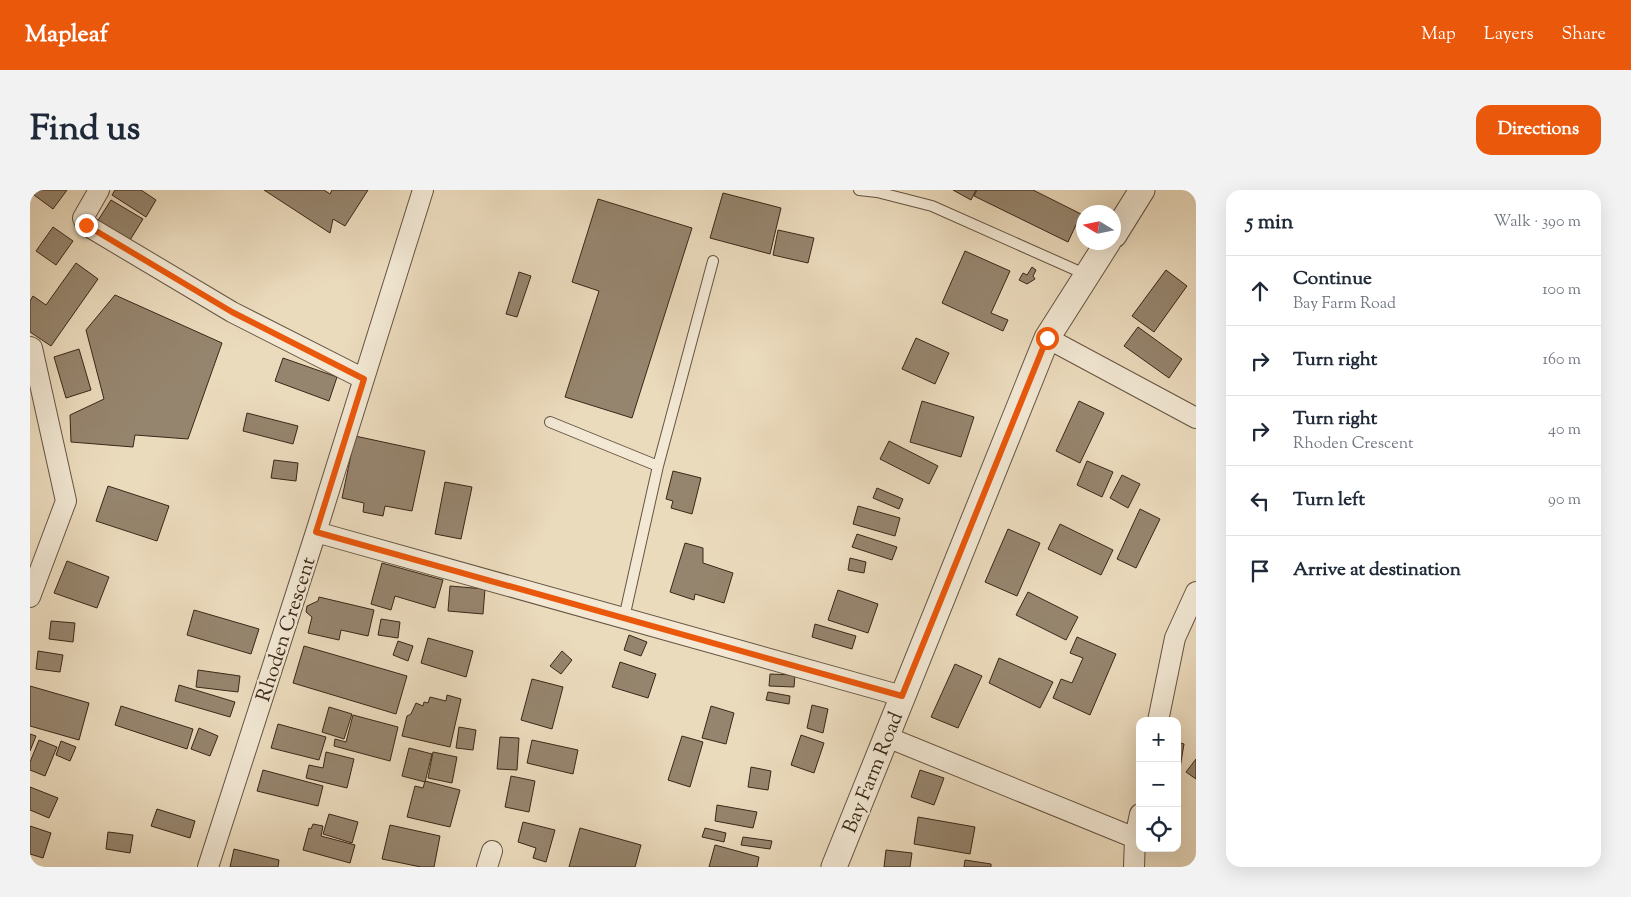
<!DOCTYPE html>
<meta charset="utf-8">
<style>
:root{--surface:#fff;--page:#f2f2f3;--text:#1f2937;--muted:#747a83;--line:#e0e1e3;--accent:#ea580c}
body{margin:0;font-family:"Sorts Mill Goudy",serif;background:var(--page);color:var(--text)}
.controls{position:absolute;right:15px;bottom:15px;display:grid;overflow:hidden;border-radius:10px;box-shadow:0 5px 20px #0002}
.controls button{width:45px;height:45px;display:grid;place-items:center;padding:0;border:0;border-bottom:1px solid var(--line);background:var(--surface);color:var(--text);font:25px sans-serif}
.compass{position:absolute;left:1046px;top:15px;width:45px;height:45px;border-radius:50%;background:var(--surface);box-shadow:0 5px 20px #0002;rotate:280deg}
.stop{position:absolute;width:15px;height:15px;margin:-11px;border:4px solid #ea580c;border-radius:50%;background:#fff}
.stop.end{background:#ea580c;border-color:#fff;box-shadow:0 1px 5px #0008}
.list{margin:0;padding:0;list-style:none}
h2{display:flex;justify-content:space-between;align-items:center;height:65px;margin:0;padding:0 20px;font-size:21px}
h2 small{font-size:16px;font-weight:400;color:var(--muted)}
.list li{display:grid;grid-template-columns:32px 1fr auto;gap:15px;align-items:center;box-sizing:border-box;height:70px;padding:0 20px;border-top:1px solid var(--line)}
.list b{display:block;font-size:19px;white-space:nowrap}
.list p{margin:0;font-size:16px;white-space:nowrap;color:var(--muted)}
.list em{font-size:16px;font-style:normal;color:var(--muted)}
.icon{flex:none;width:28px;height:28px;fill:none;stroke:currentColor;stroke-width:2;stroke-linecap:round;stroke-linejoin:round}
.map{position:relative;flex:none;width:1166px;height:677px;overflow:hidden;border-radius:15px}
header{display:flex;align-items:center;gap:30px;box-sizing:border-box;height:70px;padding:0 25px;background:var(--accent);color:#fff}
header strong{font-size:24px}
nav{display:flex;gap:28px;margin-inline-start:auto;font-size:18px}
.intro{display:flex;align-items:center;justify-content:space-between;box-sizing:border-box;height:120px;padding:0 30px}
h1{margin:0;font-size:35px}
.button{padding:12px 22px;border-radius:15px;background:var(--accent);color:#fff;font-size:18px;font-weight:700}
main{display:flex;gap:30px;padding:0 30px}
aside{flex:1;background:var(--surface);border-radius:15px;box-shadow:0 5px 20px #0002}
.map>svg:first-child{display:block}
.building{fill:#96856e;stroke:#3a2718}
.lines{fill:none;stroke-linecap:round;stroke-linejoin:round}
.service-casing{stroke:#665441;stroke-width:12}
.minor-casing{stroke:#665441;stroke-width:22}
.tertiary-casing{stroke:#665441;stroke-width:27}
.service{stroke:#f2e8d4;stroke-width:10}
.minor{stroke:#f2e8d4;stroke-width:20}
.tertiary{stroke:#f2e8d4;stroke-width:25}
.route{stroke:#ea580c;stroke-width:6}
.labels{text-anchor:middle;stroke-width:5;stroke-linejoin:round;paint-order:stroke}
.street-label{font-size:20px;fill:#3a2718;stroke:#f2e8d4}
</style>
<header>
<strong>Mapleaf</strong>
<nav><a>Map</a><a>Layers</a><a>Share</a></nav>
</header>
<div class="intro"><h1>Find us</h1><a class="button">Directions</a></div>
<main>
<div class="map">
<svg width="1166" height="677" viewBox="0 0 1166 677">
<rect width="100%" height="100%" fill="#ebdbbd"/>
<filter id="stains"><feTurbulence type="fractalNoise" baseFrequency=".004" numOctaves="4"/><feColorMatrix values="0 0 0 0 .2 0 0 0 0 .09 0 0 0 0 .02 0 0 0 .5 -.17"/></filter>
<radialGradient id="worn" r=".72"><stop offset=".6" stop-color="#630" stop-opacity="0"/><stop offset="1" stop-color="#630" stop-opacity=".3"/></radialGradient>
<!-- building -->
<path class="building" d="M 0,0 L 37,0 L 23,19 L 0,2 Z
M 85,0 L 111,0 L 126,10 L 116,27 L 82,5 Z
M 234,0 L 294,0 L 300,4 L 302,0 L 338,0 L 315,36 L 303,29 L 300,43 Z
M 923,0 L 946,0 L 941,10 Z
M 947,0 L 1003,0 L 1051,24 L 1038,52 L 944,6 Z
M 693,3 L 751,18 L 740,64 L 680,48 Z
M 568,9 L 662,38 L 602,228 L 535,207 L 569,101 L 542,92 Z
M 81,10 L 113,29 L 97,55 L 65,35 Z
M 23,37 L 43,51 L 26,75 L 6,61 Z
M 748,40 L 784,48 L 778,73 L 743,65 Z
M 935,61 L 980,81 L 961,123 L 978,130 L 973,141 L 912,113 Z
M 46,73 L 68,89 L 21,156 L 0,142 L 0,111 L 3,106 L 16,115 Z
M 1002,77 L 1006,80 L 1003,86 L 1005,89 L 997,94 L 989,90 L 993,83 L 997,85 Z
M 1136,80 L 1157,96 L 1124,142 L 1102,126 Z
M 489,82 L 501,86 L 487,127 L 476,124 Z
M 85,105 L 192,153 L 158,249 L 105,245 L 103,257 L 41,252 L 40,225 L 74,209 L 56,140 Z
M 1108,137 L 1152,169 L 1139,188 L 1094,156 Z
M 886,148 L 919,163 L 905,194 L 872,179 Z
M 49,159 L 61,200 L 36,208 L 24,167 Z
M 253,168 L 307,187 L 299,211 L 245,191 Z
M 892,211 L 944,227 L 931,267 L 880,252 Z
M 1049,211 L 1074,223 L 1050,273 L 1026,261 Z
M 217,223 L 268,236 L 263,254 L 213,241 Z
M 325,246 L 395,261 L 382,321 L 355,316 L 353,326 L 333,322 L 334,313 L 312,308 Z
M 859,251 L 908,276 L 899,294 L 850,269 Z
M 244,270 L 268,273 L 266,291 L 241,288 Z
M 1057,271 L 1083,282 L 1072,307 L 1047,295 Z
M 643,281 L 671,288 L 662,324 L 641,318 L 643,311 L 636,309 Z
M 1092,285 L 1110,294 L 1098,318 L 1080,308 Z
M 415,292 L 442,297 L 431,349 L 405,344 Z
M 78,296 L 139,316 L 127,351 L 66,331 Z
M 847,298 L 873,309 L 869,319 L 843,308 Z
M 828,316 L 870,328 L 865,346 L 823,334 Z
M 1110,319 L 1130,329 L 1106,378 L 1087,369 Z
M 1030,334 L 1083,360 L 1071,385 L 1018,359 Z
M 978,339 L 1010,353 L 987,406 L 955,392 Z
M 827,344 L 867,357 L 862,370 L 822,357 Z
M 655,353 L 673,358 L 673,373 L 703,383 L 694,413 L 665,404 L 664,410 L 640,402 Z
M 820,368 L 836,372 L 834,383 L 818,380 Z
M 37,371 L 79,387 L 67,418 L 24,403 Z
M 352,373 L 413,390 L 405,418 L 365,406 L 361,420 L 341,414 Z
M 420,396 L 455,399 L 453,424 L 418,421 Z
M 808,400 L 848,414 L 838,443 L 798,430 Z
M 998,402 L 1048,427 L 1036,450 L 986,425 Z
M 289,407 L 344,420 L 338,446 L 311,440 L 309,450 L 278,443 L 282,427 L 276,422 L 277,416 L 288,411 Z
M 164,420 L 229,439 L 221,464 L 157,445 Z
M 351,429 L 370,432 L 368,448 L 348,445 Z
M 21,431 L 45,433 L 43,452 L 19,449 Z
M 785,434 L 826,446 L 822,459 L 782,447 Z
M 599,445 L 617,452 L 611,466 L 594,460 Z
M 1047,447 L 1086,464 L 1060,525 L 1023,508 L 1031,489 L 1042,493 L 1053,468 L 1040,463 Z
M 398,448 L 443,461 L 436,487 L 391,473 Z
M 368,451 L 383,456 L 378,471 L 363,465 Z
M 274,456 L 377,486 L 366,524 L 263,493 Z
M 8,461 L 33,465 L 30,482 L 6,479 Z
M 532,461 L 542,470 L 531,484 L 520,476 Z
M 969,468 L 1023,492 L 1010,518 L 959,493 Z
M 590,472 L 626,484 L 618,508 L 582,497 Z
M 925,474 L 952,486 L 928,538 L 901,527 Z
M 168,480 L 210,486 L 208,502 L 166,497 Z
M 740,484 L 765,485 L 764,497 L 739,496 Z
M 502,489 L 533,497 L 522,539 L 491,530 Z
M 149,495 L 205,512 L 200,527 L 145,511 Z
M 0,496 L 59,513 L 49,550 L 0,536 Z
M 738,502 L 760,506 L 759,514 L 736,510 Z
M 417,505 L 431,509 L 420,557 L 372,546 L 377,526 L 381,524 L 386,513 L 393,516 L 394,512 L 398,513 L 400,507 L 416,511 Z
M 782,515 L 798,519 L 793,543 L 777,538 Z
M 91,516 L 163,539 L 157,559 L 85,535 Z
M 681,516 L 704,523 L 696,554 L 672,548 Z
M 299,517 L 322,524 L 314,549 L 292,542 Z
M 323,525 L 368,537 L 360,571 L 304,556 L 305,549 L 316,552 Z
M 248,534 L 296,547 L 289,570 L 241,558 Z
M 429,537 L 446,540 L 443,560 L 426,558 Z
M 169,538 L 188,546 L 180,566 L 161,559 Z
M 0,544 L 6,546 L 0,561 Z
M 771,545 L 794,553 L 784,583 L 761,575 Z
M 652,546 L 673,552 L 660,597 L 638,590 Z
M 470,547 L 489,548 L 487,580 L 467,579 Z
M 9,550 L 27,557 L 15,586 L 0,580 L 0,572 Z
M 502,550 L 548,560 L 543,584 L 497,573 Z
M 31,551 L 46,557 L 40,571 L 26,565 Z
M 1147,552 L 1154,554 L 1150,578 L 1147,577 Z
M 379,558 L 402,564 L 395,592 L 372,586 Z
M 296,562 L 324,569 L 317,598 L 276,588 L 279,575 L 293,578 Z
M 403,562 L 427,567 L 422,593 L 398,588 Z
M 1166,569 L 1166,589 L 1156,582 Z
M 721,577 L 741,581 L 738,600 L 718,597 Z
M 233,580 L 293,596 L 288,616 L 227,601 Z
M 890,580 L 914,588 L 904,615 L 881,607 Z
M 481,586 L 505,591 L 499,622 L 475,617 Z
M 395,591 L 430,600 L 420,637 L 377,627 L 385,596 L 393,598 Z
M 0,597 L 28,608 L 19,628 L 0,620 Z
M 687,615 L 727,622 L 723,638 L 685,631 Z
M 127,619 L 165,631 L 160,648 L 121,636 Z
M 299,624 L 328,632 L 322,653 L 293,644 Z
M 888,627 L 945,637 L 940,664 L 884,654 Z
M 493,632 L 525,640 L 516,672 L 503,668 L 506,658 L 488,652 Z
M 283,634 L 293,636 L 291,646 L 325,655 L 320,673 L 273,660 L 279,638 L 281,639 Z
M 360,635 L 410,646 L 404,677 L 391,677 L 352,669 Z
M 0,636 L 21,643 L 13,668 L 0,664 Z
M 550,638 L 611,655 L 605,677 L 539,677 Z
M 675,638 L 696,643 L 694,652 L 672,647 Z
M 78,642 L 103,645 L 100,663 L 76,659 Z
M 713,647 L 742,651 L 740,659 L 711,655 Z
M 685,655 L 729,667 L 727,677 L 679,677 Z
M 204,659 L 249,670 L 248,677 L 200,677 Z
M 856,660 L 882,663 L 880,677 L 854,677 Z
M 935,670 L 961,674 L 961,677 L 934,677 Z"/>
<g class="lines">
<defs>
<path id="service" d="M 829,0 L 847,2 L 902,16 L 1057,85
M 520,232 L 628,276
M 594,428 L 628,276 L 683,71"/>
<path id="minor" d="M 69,0 L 53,28 L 56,35 L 202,122 L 334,189
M 1017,148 L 1166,228
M 0,157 L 2,158 L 36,311 L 0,407
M 286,342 L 872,506
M 1128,531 L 1145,448 L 1166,402
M 857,547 L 1105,648
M 178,677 L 286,342 L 393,0
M 457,677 L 462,661
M 1104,677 L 1105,648 L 1110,624"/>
<path id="tertiary" d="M 1084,45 L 1112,0
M 804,677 L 1017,148 L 1078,52"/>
</defs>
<!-- service casing -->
<use href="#service" class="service-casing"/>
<!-- minor casing -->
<use href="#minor" class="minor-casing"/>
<!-- tertiary casing -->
<use href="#tertiary" class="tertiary-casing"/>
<!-- service -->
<use href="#service" class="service"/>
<!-- minor -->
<use href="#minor" class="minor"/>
<!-- tertiary -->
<use href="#tertiary" class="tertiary"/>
</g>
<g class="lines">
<!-- route -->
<path class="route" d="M 56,35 L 202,122 L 334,189 L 286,342 L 872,506 L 1017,148"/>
</g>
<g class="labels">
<!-- street labels -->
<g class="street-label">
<text transform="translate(255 439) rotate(-72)" y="7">Rhoden Crescent</text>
<text transform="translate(842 582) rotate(-68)" y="7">Bay Farm Road</text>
</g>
</g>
<rect width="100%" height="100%" filter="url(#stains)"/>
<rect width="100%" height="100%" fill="url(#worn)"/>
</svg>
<div class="controls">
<button>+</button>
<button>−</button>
<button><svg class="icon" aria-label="locate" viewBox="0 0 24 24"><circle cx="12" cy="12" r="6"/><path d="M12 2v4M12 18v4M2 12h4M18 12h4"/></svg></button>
</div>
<svg class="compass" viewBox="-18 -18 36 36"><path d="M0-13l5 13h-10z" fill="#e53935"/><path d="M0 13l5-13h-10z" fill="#747a83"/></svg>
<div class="stop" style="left:1017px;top:148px"></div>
<div class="stop end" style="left:56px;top:35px"></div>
</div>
<aside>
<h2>5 min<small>Walk · 390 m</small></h2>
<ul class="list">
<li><svg class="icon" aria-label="ahead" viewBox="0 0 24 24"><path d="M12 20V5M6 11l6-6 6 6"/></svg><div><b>Continue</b><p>Bay Farm Road</p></div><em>100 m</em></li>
<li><svg class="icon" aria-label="right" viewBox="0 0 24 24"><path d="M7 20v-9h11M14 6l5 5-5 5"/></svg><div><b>Turn right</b></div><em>160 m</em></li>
<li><svg class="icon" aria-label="right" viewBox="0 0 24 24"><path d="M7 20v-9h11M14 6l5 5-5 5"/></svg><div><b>Turn right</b><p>Rhoden Crescent</p></div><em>40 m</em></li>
<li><svg class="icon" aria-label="left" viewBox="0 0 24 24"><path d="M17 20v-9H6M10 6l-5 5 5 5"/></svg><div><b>Turn left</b></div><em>90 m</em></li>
<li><svg class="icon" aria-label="arrive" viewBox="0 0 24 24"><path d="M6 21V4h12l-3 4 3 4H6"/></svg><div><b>Arrive at destination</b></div></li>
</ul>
</aside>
</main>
